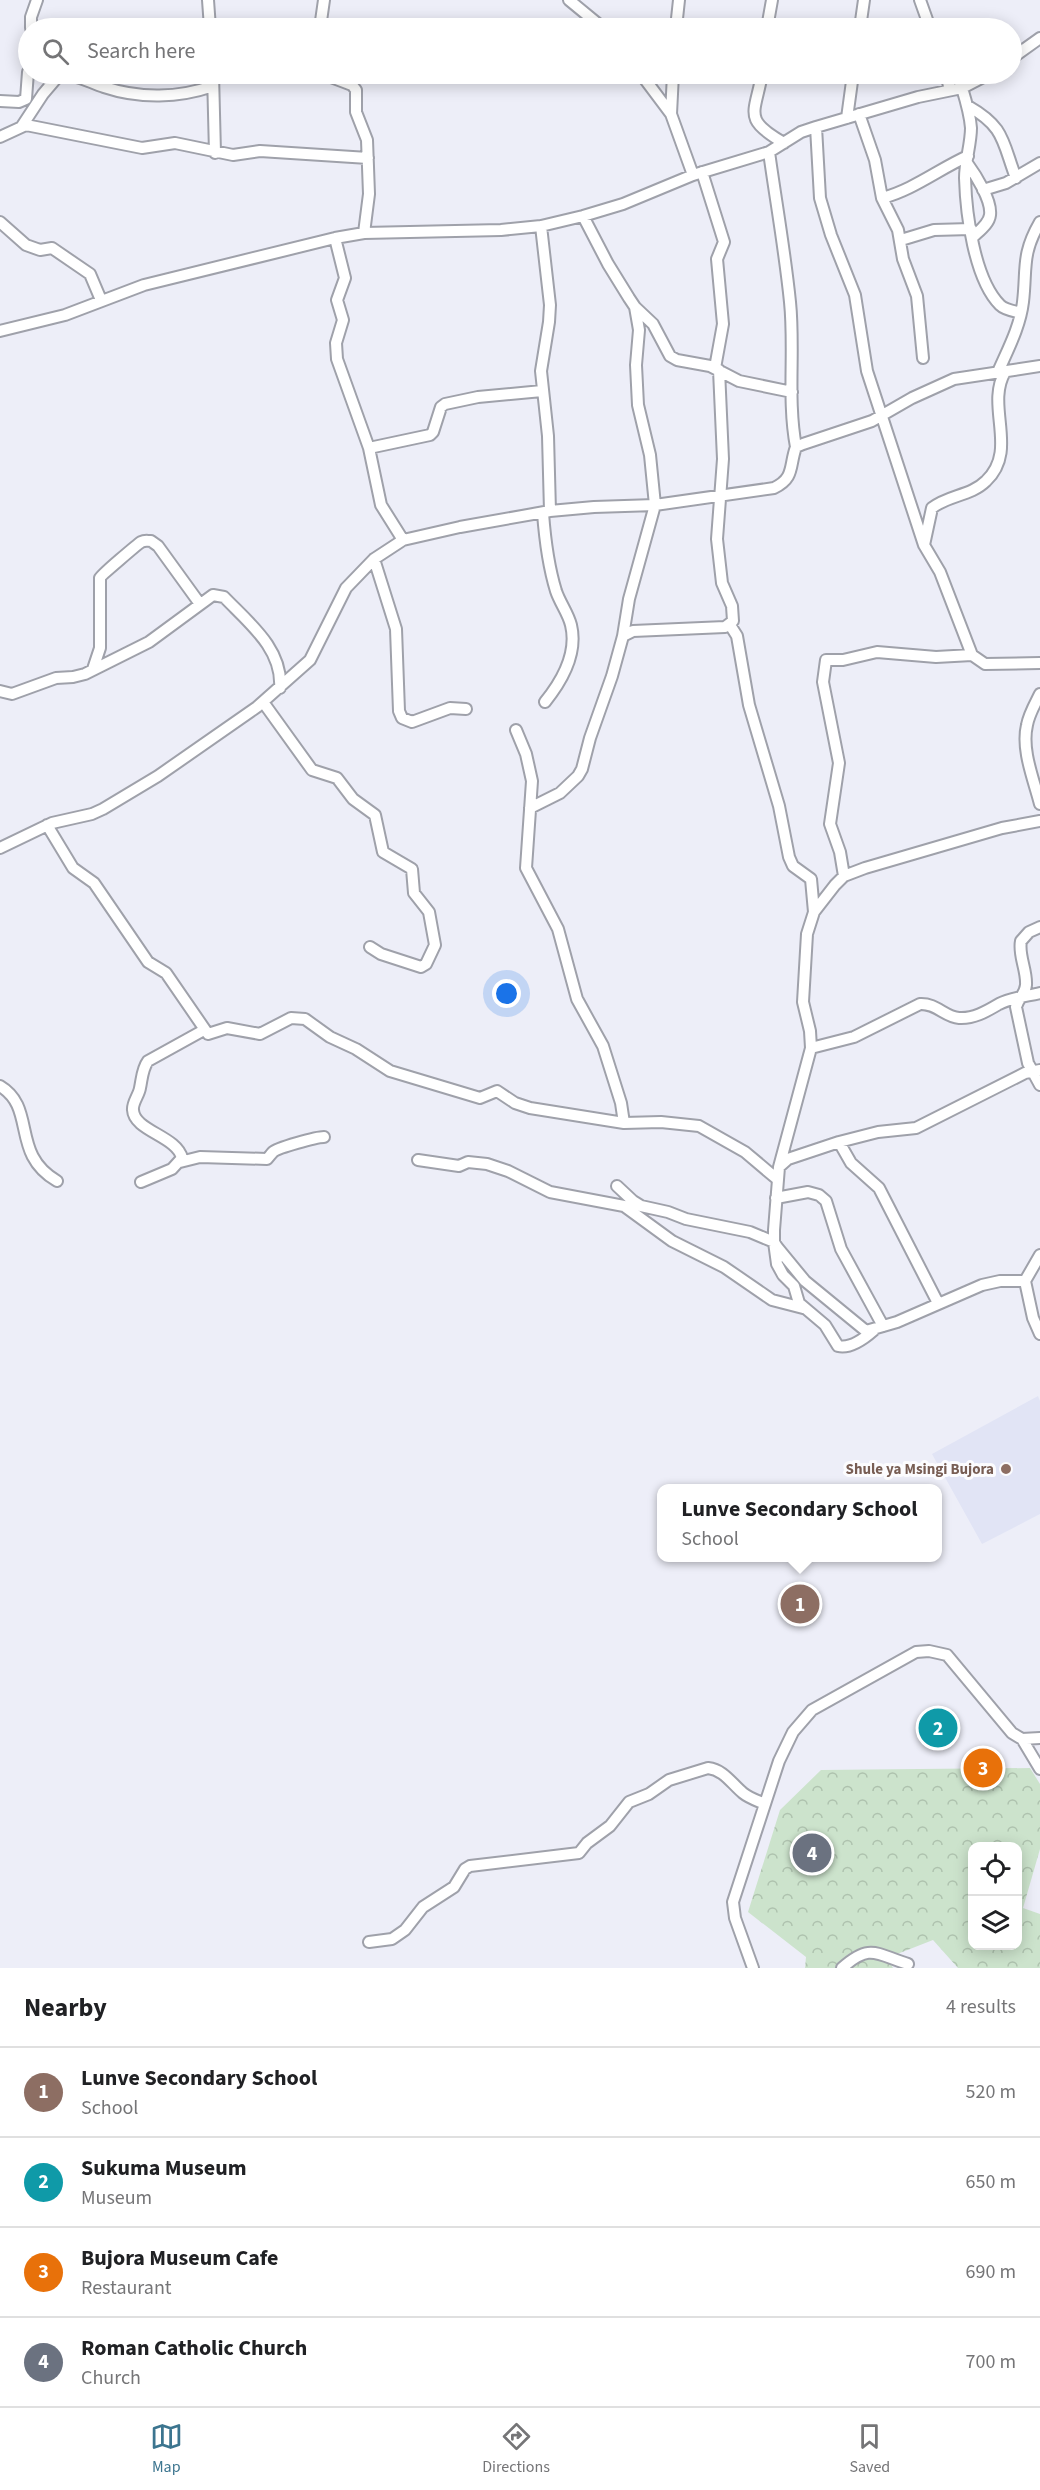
<!DOCTYPE html>
<style>
:root{--surface:#fff;--page:#f2f2f2;--text:#202124;--muted:#757577;--line:#e0e0e0;--accent:#3c758f}
body{margin:0;font-family:"Source Sans 3",sans-serif;background:var(--page);color:var(--text)}
.controls{position:absolute;right:18px;bottom:18px;display:grid;overflow:hidden;border-radius:12px;box-shadow:0 3px 15px #0003}
.controls button{width:54px;height:54px;display:grid;place-items:center;padding:0;border:0;border-bottom:2px solid var(--line);background:var(--surface);color:var(--text);font:30px sans-serif}
.you{position:absolute;left:507px;top:994px;width:21px;height:21px;margin:-15px;border:4px solid #fff;border-radius:50%;background:#1a73e8;box-shadow:0 0 0 9px #1a73e833}
.badge{display:grid;place-items:center;width:39px;height:39px;border-radius:50%;background:var(--accent);color:#fff;font-size:20px;font-weight:700}
.pin{position:absolute;translate:-50% -50%;border:3px solid #fff;box-shadow:0 2px 6px #0006}
.popup{position:absolute;left:657px;top:1484px;width:285px;height:78px;box-sizing:border-box;display:grid;place-content:center;border-radius:12px;background:var(--surface);filter:drop-shadow(0 2px 4px #0005);font-size:20px;white-space:nowrap;color:var(--muted)}
.popup b{font-size:22px;color:var(--text)}
.popup::after{content:'';position:absolute;left:50%;top:100%;margin-left:-12px;border:12px solid transparent;border-top-color:var(--surface)}
.list{margin:0;padding:0;list-style:none}
h2{display:flex;justify-content:space-between;align-items:center;height:78px;margin:0;padding:0 24px;font-size:26px}
h2 small{font-size:20px;font-weight:400;color:var(--muted)}
.list li{display:grid;grid-template-columns:39px 1fr auto;gap:18px;align-items:center;box-sizing:border-box;height:90px;padding:0 24px;border-top:2px solid var(--line)}
.list b{display:block;font-size:22px;white-space:nowrap}
.list p{margin:0;font-size:20px;white-space:nowrap;color:var(--muted)}
.list em{font-size:20px;font-style:normal;color:var(--muted)}
.icon{flex:none;width:33px;height:33px;fill:none;stroke:currentColor;stroke-width:2;stroke-linecap:round;stroke-linejoin:round}
.map{position:relative;flex:none;width:1040px;height:1968px;overflow:hidden}
.search{position:absolute;background:var(--surface);box-shadow:0 3px 15px #0003;left:18px;right:18px;top:18px;height:66px;display:flex;align-items:center;gap:15px;box-sizing:border-box;padding:0 21px;border-radius:33px;color:var(--muted);font-size:22px}
.sheet{height:438px;background:var(--surface)}
nav{display:flex;justify-content:space-around;align-items:center;box-sizing:border-box;height:84px;border-top:2px solid var(--line);background:var(--surface);font-size:16px;color:var(--muted)}
nav a{display:grid;justify-items:center;gap:3px}
nav .on{color:var(--accent)}
.map>svg:first-child{display:block}
.built{fill:#e1e4f5}
.forest{fill:url(#forest-crowns);fill-rule:evenodd}
.lines{fill:none;stroke-linecap:round;stroke-linejoin:round}
.minor-casing{stroke:#9fa1aa;stroke-width:14}
.minor{stroke:#fff;stroke-width:10}
.education-dot{fill:#8d6e63;stroke:#fcfcfe;stroke-width:2}
.labels{text-anchor:middle;stroke-width:6;stroke-linejoin:round;paint-order:stroke}
.education-label{font-size:15px;font-weight:bold;fill:#785e54;stroke:#fcfcfe;text-anchor:end}
</style>
<div class="map">
<svg width="1040" height="1968" viewBox="0 0 1040 1968">
<defs>
<pattern id="forest-crowns" width="20" height="18" patternUnits="userSpaceOnUse" patternTransform="scale(1.5)"><rect width="20" height="18" fill="#cce3cc"/><path d="M2 6a3 3 0 1 1 6 0M12 15a3 3 0 1 1 6 0" fill="none" stroke="#aec2ae"/></pattern>
</defs>
<rect width="100%" height="100%" fill="#edeef8"/>
<!-- built -->
<path class="built" d="M 1038,1396 L 1040,1401 L 1040,1514 L 982,1544 L 932,1454 Z"/>
<!-- forest -->
<path class="forest" d="M 1030,1768 L 1040,1784 L 1040,1849 L 1023,1908 L 1040,1914 L 1040,1968 L 958,1968 L 933,1940 L 887,1958 L 893,1968 L 805,1968 L 806,1957 L 748,1912 L 780,1810 L 821,1770 ZM 972,1846 L 1018,1846 L 1018,1946 L 972,1946 Z"/>
<g class="lines">
<defs>
<path id="minor" d="M 208,0 L 210,28
M 569,0 L 603,28
M 920,0 L 930,28
M 31,28 L 31,17 L 37,0
M 320,28 L 324,0
M 676,28 L 679,0
M 767,28 L 772,0
M 860,28 L 864,0
M 1012,58 L 1040,38
M 213,74 L 215,153
M 323,74 L 352,85 L 356,90 L 356,112 L 367,140 L 369,194 L 364,233
M 641,74 L 671,114 L 693,175
M 762,74 C 755,114 742,119 784,143
M 946,74 L 950,90
M 962,88 C 966,101 970,114 971,128 C 971,144 965,161 965,178 C 966,213 974,279 1000,305 C 1005,310 1014,311 1021,313
M 0,101 L 19,102 L 26,99 L 28,72
M 968,106 C 1005,127 1002,141 1016,178
M 671,114 L 673,74
M 859,114 L 875,160 L 882,198 L 898,230 L 903,259 L 917,296 L 923,358
M 847,118 L 853,74
M 22,126 L 43,94 L 60,74 C 74,73 91,83 104,87 C 140,99 179,98 213,86
M 816,127 L 820,198 L 831,235 L 855,295 L 867,371 L 924,545 L 940,572 L 972,655 L 985,664 L 1040,663
M 0,137 L 26,125 L 142,148 L 175,143 L 233,155 L 260,151 L 368,158
M 769,152 C 776,202 785,252 790,302 C 795,350 787,399 796,447
M 967,163 C 975,174 992,200 990,215 C 989,224 979,231 973,237
M 702,172 L 724,242 L 717,259 L 723,324 L 715,368
M 983,190 L 1006,183 L 1040,163
M 882,198 C 913,190 939,169 968,156
M 583,216 L 608,264 L 629,298 L 635,307 L 653,324 L 670,356 L 677,360 L 710,366 L 739,381 L 792,392
M 0,222 L 26,245 L 40,250 L 52,248 L 90,274 L 101,300
M 541,226 L 550,305 L 549,322 L 541,371 L 548,436 L 550,511
M 335,238 L 345,278 L 337,300 L 343,320 L 336,343 L 337,359 L 369,448 L 381,505 L 403,540
M 901,240 L 934,230 L 971,229
M 0,331 L 65,315 L 144,285 L 335,238 L 364,233 L 501,230 L 541,226 L 583,216 L 623,204 L 693,175 L 769,152 L 801,132 L 816,127 L 918,97 L 962,88 L 989,74
M 998,372 C 1008,349 1020,327 1023,302 C 1027,268 1021,255 1040,222
M 369,448 L 430,435 L 433,432 L 441,407 L 445,404 L 478,397 L 542,391
M 543,513 C 545,540 548,565 556,591 C 560,603 568,613 571,625 C 578,654 562,681 545,702
M 924,545 L 932,508 C 948,495 971,496 986,481 C 1019,450 985,406 1005,372
M 374,559 L 396,629 L 399,711 L 402,718 L 412,722 L 450,708 L 466,709
M 730,625 L 737,636 L 749,705 L 779,806 L 789,857 L 793,866 L 811,879 L 814,912
M 623,636 L 633,631 L 725,627 L 733,621 L 732,606 L 722,583 L 717,539 L 723,459 L 719,370
M 93,669 L 100,648 L 100,578 C 101,575 138,544 141,542 C 145,540 147,541 151,541 L 158,546 L 200,604
M 0,691 L 12,694 L 56,678 L 73,677 L 85,674 L 149,642 L 213,595 L 224,597 C 249,623 283,649 280,688
M 1040,694 C 1035,704 1029,714 1027,725 C 1021,750 1034,780 1040,804
M 263,702 L 312,770 L 337,778 L 353,799 L 375,815 L 383,852 L 412,869 L 414,893 L 429,912 L 435,945 L 426,964 L 421,967 L 381,954 L 370,947
M 516,730 L 526,754 L 532,781 L 526,868 L 558,929 L 577,999 L 603,1046 L 621,1103 L 624,1123
M 530,808 L 560,793 L 578,776 L 582,769 L 590,738 L 612,676 L 623,636 L 629,599 L 655,505 L 650,455 L 638,405 L 636,365 L 639,330 L 635,307
M 47,825 L 73,868 L 94,883 L 148,962 L 166,973 L 208,1034 L 227,1028 L 260,1034 L 291,1018 L 305,1019 L 330,1037 L 356,1049 L 390,1071 L 480,1098 L 497,1091 L 515,1103 L 530,1108 L 624,1123 L 661,1122 L 699,1126 L 745,1152 L 777,1179
M 0,848 L 52,823 L 92,814 L 103,809 L 158,776 L 257,707 L 310,660 L 346,588 L 374,559 L 403,540 L 460,527 L 550,511 L 594,507 L 655,505 L 774,488 C 795,478 789,466 796,447 L 803,444 L 872,421 L 912,398 L 954,379 L 1040,366
M 844,876 L 840,852 L 830,824 L 839,763 L 823,682 L 826,660 L 843,660 L 877,652 L 936,657 L 972,655
M 1040,927 L 1029,932 L 1021,941 C 1018,955 1027,970 1026,985 C 1025,995 1018,998 1016,1007 L 1028,1063 L 1040,1085
M 811,1048 L 854,1037 L 920,1004 C 936,1003 945,1017 959,1018 C 974,1019 987,1011 999,1004 C 1010,998 1028,996 1040,993
M 0,1086 C 37,1108 10,1154 57,1181
M 839,1142 L 851,1163 L 879,1188 L 938,1303
M 418,1160 L 459,1166 L 468,1162 L 487,1164 L 508,1171 L 550,1192 L 624,1206 L 672,1241 L 724,1267 L 772,1300 L 803,1308
M 180,1162 L 200,1157 L 267,1159 C 269,1157 271,1154 273,1152 C 277,1148 316,1137 324,1137
M 779,1167 L 788,1159 L 839,1142 L 878,1132 L 916,1128 L 1025,1073 L 1040,1070
M 141,1182 L 172,1169 L 182,1158 C 177,1136 134,1131 133,1110 C 132,1103 139,1095 140,1088 C 142,1079 142,1069 148,1061 L 204,1030
M 617,1186 L 633,1201 L 641,1206 L 668,1212 L 686,1219 L 750,1232 L 774,1242 L 777,1264 L 783,1275 L 794,1286 L 799,1303 L 825,1325 L 838,1346 C 850,1349 865,1338 874,1330
M 776,1198 L 808,1192 L 819,1195 L 826,1201 L 841,1249 L 883,1326
M 1040,1255 L 1025,1281 L 1033,1318 L 1040,1334
M 1025,1281 L 1000,1281 L 982,1285 L 897,1322 L 866,1331 L 805,1281 L 777,1247 L 774,1242 L 774,1230 L 779,1167 L 811,1048 L 810,1031 L 803,1002 L 807,934 L 814,912 L 835,885 L 844,876 L 865,868 L 1002,828 L 1040,821
M 1022,1739 L 1040,1769
M 369,1942 L 392,1939 L 405,1930 L 423,1907 L 454,1887 L 465,1869 L 470,1866 L 579,1853 L 587,1843 L 610,1826 L 629,1802 L 649,1794 L 669,1780 L 708,1768 C 724,1770 731,1783 743,1793 C 749,1798 758,1801 765,1804
M 753,1968 L 735,1918 L 733,1902 L 779,1761 L 793,1732 L 812,1710 L 916,1652 L 929,1651 L 947,1655 L 1012,1733 L 1022,1739 L 1040,1738
M 842,1968 C 870,1943 876,1954 908,1964"/>
</defs>
<!-- minor casing -->
<use href="#minor" class="minor-casing"/>
<!-- minor -->
<use href="#minor" class="minor"/>
</g>
<!-- markers -->
<circle class="education-dot" cx="1006" cy="1469" r="6"/>
<g class="labels">
<!-- education labels -->
<g class="education-label">
<text x="994" y="1474">Shule ya Msingi Bujora</text>
</g>
</g>
</svg>
<div class="controls">
<button><svg class="icon" aria-label="locate" viewBox="0 0 24 24"><circle cx="12" cy="12" r="6"/><path d="M12 2v4M12 18v4M2 12h4M18 12h4"/></svg></button>
<button><svg class="icon" aria-label="layers" viewBox="0 0 24 24"><path d="M12 4l9 5-9 5-9-5zM3 14l9 5 9-5"/></svg></button>
</div>
<div class="you"></div>
<div class="pin badge" style="left:800px;top:1604px;background:#8d6e63">1</div>
<div class="popup"><b>Lunve Secondary School</b>School</div>
<div class="pin badge" style="left:938px;top:1728px;background:#0f9aa8">2</div>
<div class="pin badge" style="left:983px;top:1768px;background:#e8710a">3</div>
<div class="pin badge" style="left:812px;top:1853px;background:#6b7280">4</div>
<div class="search"><svg class="icon" aria-label="search" viewBox="0 0 24 24"><circle cx="10" cy="10" r="6"/><path d="M15 15l6 6"/></svg>Search here</div>
</div>
<section class="sheet">
<h2>Nearby<small>4 results</small></h2>
<ul class="list">
<li><span class="badge" style="background:#8d6e63">1</span><div><b>Lunve Secondary School</b><p>School</p></div><em>520 m</em></li>
<li><span class="badge" style="background:#0f9aa8">2</span><div><b>Sukuma Museum</b><p>Museum</p></div><em>650 m</em></li>
<li><span class="badge" style="background:#e8710a">3</span><div><b>Bujora Museum Cafe</b><p>Restaurant</p></div><em>690 m</em></li>
<li><span class="badge" style="background:#6b7280">4</span><div><b>Roman Catholic Church</b><p>Church</p></div><em>700 m</em></li>
</ul>
</section>
<nav>
<a class="on"><svg class="icon" aria-label="map" viewBox="0 0 24 24"><path d="M3 6l6-2 6 2 6-2v14l-6 2-6-2-6 2zM9 4v14M15 6v14"/></svg>Map</a>
<a><svg class="icon" aria-label="directions" viewBox="0 0 24 24"><path d="M12 3l9 9-9 9-9-9zM9 14v-3h6M13 9l2 2-2 2"/></svg>Directions</a>
<a><svg class="icon" aria-label="saved" viewBox="0 0 24 24"><path d="M7 4h10v16l-5-4-5 4z"/></svg>Saved</a>
</nav>
